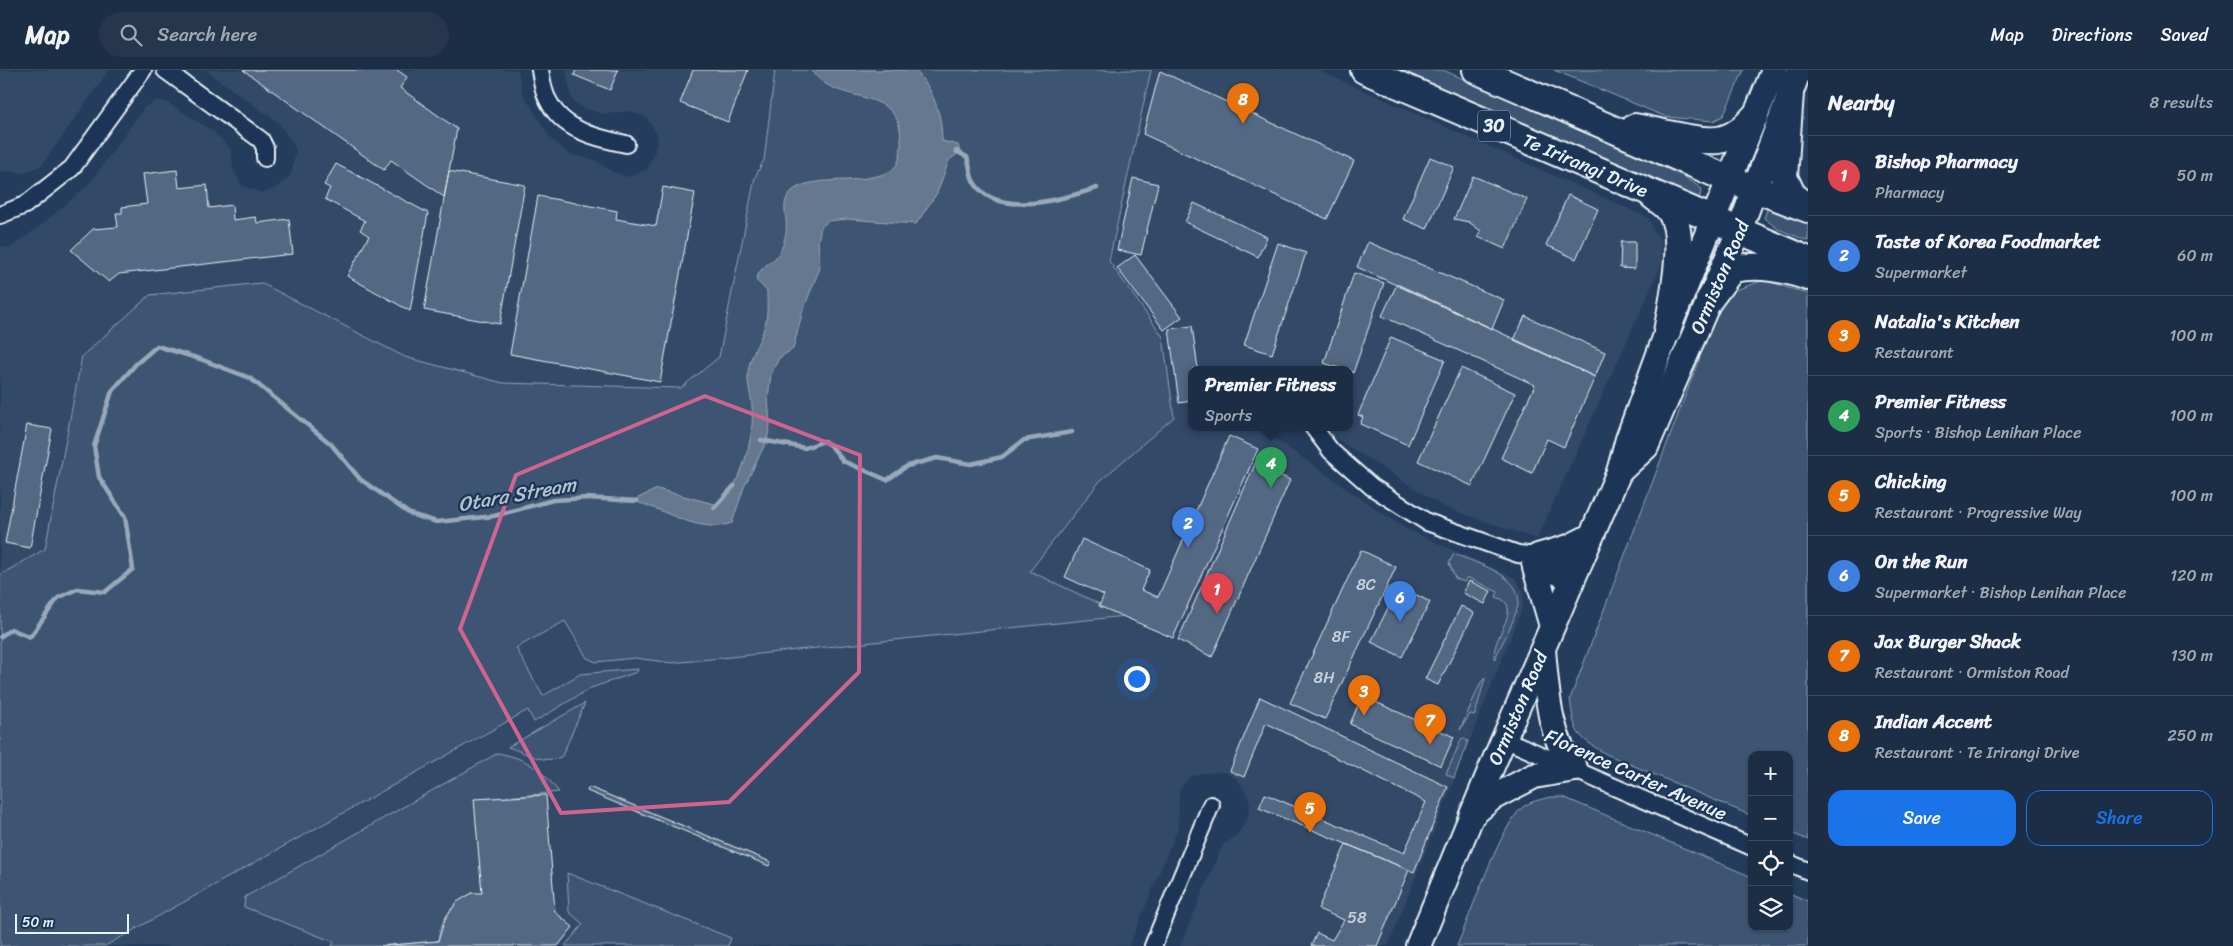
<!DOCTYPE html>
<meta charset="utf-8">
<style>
:root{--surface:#1c2e46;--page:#25364d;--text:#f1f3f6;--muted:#a0a8b3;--line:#3a4a5f;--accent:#1a73e8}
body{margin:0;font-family:Sriracha,sans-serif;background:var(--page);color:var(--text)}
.controls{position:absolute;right:15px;bottom:15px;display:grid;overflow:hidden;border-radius:10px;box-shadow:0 1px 4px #0004}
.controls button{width:45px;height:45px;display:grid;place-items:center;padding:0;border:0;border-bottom:1px solid var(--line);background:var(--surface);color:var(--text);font:25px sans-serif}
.scale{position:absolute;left:15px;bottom:12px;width:114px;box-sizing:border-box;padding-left:5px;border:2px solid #e8f1f8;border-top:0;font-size:14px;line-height:18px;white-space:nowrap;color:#e8f1f8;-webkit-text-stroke:4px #1d3557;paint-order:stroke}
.you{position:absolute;left:1136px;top:608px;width:18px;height:18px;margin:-12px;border:4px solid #fff;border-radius:50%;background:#1a73e8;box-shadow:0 0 0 8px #1a73e833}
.badge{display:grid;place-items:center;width:32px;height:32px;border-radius:50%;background:var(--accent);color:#fff;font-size:16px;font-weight:700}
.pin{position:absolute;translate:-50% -41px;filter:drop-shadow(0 1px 2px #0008)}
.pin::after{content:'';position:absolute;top:26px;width:18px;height:15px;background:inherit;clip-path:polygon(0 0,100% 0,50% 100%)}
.popup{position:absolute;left:1188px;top:296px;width:165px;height:65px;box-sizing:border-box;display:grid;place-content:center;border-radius:10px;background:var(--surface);filter:drop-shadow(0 1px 4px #0005);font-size:16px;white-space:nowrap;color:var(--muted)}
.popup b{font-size:19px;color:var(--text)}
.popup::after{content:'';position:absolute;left:50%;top:100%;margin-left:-10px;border:10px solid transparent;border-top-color:var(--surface)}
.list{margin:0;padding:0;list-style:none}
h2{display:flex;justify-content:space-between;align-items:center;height:65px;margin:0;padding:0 20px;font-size:21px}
h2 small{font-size:16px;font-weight:400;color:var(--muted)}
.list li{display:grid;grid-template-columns:32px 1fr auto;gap:15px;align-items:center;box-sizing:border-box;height:80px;padding:0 20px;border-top:1px solid var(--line)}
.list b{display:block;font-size:19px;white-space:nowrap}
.list p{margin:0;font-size:16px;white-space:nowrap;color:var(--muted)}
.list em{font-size:16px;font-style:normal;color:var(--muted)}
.actions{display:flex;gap:10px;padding:15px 20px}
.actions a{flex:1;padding:11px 0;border:1px solid var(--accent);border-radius:15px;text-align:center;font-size:18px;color:var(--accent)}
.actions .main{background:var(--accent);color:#fff}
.icon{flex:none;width:28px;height:28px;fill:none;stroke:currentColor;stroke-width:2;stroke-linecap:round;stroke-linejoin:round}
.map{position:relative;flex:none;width:1808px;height:876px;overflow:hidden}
header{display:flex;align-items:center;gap:30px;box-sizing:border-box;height:70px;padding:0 25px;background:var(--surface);border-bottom:1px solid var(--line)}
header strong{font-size:24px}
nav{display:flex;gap:28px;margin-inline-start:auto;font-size:18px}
.search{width:350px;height:45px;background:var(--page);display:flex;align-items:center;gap:12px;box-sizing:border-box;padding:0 18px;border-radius:28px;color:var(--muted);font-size:19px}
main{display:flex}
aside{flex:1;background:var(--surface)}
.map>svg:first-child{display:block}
.built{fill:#334a68}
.green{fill:#3e5472;stroke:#93a2b5}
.water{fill:#657890;stroke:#99a8ba}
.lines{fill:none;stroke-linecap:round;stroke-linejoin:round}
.stream{stroke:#99a8ba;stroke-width:4.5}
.building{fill:#536782;stroke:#e8f1f8}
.street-casing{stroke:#e8f1f8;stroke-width:20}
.secondary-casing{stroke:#e8f1f8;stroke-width:28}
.primary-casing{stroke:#e8f1f8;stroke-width:30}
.street{stroke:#1d3557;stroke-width:16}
.secondary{stroke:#1d3557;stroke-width:24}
.primary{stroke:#1d3557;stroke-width:26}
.marked{fill:none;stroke:#cf6492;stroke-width:4;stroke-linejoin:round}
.labels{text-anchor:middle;stroke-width:4.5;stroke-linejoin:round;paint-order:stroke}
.number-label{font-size:16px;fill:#c3ceda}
.shield{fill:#1d3557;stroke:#abb9c8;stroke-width:1}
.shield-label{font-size:18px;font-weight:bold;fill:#e8f1f8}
.street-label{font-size:19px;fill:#e8f1f8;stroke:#1d3557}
.water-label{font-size:20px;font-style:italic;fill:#b4c1ce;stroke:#1d3557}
</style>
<header>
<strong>Map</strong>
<div class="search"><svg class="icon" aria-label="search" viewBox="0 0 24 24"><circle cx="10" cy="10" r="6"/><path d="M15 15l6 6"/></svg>Search here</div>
<nav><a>Map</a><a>Directions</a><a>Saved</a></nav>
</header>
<main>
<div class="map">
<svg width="1808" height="876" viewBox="0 0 1808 876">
<rect width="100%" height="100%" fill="#253d5d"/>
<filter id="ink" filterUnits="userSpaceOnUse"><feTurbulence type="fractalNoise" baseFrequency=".02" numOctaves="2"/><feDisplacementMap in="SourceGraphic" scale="10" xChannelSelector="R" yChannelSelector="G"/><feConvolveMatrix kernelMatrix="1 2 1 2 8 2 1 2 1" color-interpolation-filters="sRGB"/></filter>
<g filter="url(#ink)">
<!-- built -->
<path class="built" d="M 0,0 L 109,0 L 42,95 L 24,103 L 0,101 Z
M 205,0 L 518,0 L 522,22 L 550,68 L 571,85 L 595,90 L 613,102 L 630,107 L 647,99 L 654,84 L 658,66 L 647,48 L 630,41 L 603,44 L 582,38 L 572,30 L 566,0 L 775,0 L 764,91 L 755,107 L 719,287 L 681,318 L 503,313 L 405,287 L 261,213 L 82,286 L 45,479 L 0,505 L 0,176 L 10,178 L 43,154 L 89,114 L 144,38 L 155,31 L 165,31 L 214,62 L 231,79 L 233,99 L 241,115 L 262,123 L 276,118 L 291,105 L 296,79 L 279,53 Z
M 1151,0 L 1318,0 L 1649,148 L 1653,161 L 1662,171 L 1661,196 L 1537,469 L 1444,437 L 1323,360 L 1321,357 L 1350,357 L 1350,299 L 1192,299 L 1192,357 L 1263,357 L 1271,366 L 1389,448 L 1406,459 L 1515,508 L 1523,521 L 1523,536 L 1388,876 L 1180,876 L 1222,776 L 1237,765 L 1247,750 L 1250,735 L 1247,724 L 1237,709 L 1225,702 L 1201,703 L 1189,707 L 1179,720 L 1178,758 L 1129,876 L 105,876 L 528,640 L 534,652 L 591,618 L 637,602 L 580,604 L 543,626 L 516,578 L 566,551 L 587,588 L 596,592 L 635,588 L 655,591 L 1124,546 L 1030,501 L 1100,411 L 1174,347 L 1163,267 L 1109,191 Z"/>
<!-- green -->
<path class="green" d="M 775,0 L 1151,0 L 1109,191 L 1163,267 L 1174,347 L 1100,411 L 1030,501 L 1125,546 L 672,593 L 635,588 L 596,592 L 587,588 L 565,551 L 516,578 L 543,626 L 580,604 L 638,599 L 637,602 L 591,618 L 534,652 L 528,640 L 105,876 L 0,876 L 0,505 L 45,479 L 82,286 L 150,225 L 261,213 L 405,287 L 503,313 L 681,318 L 719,287 L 755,107 L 764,90 Z
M 1389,0 L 1443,0 L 1685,107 L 1702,119 L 1698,132 Z
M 1554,0 L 1744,0 L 1723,46 L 1713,51 L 1666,47 Z
M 1769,134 L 1808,146 L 1808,171 L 1778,159 L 1764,148 Z
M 1764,210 L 1808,224 L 1808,770 L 1789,762 L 1789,685 L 1752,685 L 1752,746 L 1606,684 C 1575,665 1575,664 1570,629 L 1716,245 L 1730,222 Z
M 1454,484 C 1475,493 1524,505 1518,535 C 1514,553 1502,572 1495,589 C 1488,571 1527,535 1496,527 L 1498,522 L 1467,507 L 1464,512 L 1455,508 L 1449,493 Z
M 1485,608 L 1475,645 L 1470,644 L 1460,660 L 1481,612 Z
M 585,633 L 562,686 C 547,696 524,682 508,677 Z
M 1462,668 L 1468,671 L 1454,708 L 1446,704 Z
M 498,683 C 528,689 540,698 559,722 L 475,730 L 482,823 C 456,825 441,847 438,871 L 381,876 L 332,876 L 334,872 L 244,837 L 245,827 Z
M 1552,727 L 1563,727 L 1752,807 L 1752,857 L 1789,857 L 1789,823 L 1808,831 L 1808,876 L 1457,876 C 1469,848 1502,752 1523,737 C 1531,731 1542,729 1552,727 Z
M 567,803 L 731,868 L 728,876 L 565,876 L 583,854 L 569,842 Z"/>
<!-- water -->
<path class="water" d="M 812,0 L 915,0 C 934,20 942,45 942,71 L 958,75 L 960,82 L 949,90 L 937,123 L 916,154 L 847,149 L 828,151 L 821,157 L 818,171 L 820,198 L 803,240 L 793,279 L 779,288 L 771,304 L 768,328 L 770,355 L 767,370 L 744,417 L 732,453 C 697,465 665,438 632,431 L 657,419 L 718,435 C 742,415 755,366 752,336 C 751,324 747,314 748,302 C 750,284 761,271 765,255 C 768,244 767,232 767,221 L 756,210 C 761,194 770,195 778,185 C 781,181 783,175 784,171 C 790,154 782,139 786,130 C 794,105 845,113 866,108 C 877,106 886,105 894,98 C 900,93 901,80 901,73 C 903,12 834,38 812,0 Z"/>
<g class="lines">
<!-- stream -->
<path class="stream" d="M 956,81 L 967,87 C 970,94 970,106 974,112 C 996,150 1066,128 1097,118
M 761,370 L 805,378 L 824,371 L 832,377 L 843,391 L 887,410 L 907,396 L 937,388 L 971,394 L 1002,387 L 1024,370 L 1072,362
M 714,438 L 734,416
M 0,567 L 11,559 L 30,567 L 58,528 L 77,519 L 105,522 L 133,499 L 125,447 L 99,407 L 94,376 L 112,321 L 136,294 L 157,276 L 200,289 L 250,308 L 331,374 L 360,409 L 410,444 L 437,452 L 494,446 L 553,430 L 587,428 L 637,431"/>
</g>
<!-- building -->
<path class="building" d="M 243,0 L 397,0 L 407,7 L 400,18 L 457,59 L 444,127 L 391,90 L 384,100 Z
M 576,0 L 618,0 L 610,20 L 574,5 Z
M 693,0 L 748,0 L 728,52 L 680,33 Z
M 1160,1 L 1354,91 L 1327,149 L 1143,64 Z
M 1430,87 L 1454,97 L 1427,159 L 1403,149 Z
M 336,94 L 428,143 L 410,241 L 347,206 L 369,166 L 360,160 L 365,151 L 325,129 L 330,118 L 324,115 Z
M 177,100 L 179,118 L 207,115 L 209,138 L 232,135 L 233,150 L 256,147 L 257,153 L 289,149 L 293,184 L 119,204 L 109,212 L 71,180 L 93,159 L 118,157 L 116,143 L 122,143 L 122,137 L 147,134 L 143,104 Z
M 449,101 L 525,115 L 500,254 L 424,240 Z
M 1473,106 L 1527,129 L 1505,179 L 1478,167 L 1481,161 L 1469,152 L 1454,149 Z
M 1133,108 L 1158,114 L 1141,185 L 1117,180 Z
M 663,117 L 695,123 L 660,312 L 510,284 L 538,126 L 617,141 L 616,149 L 656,156 Z
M 1568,125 L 1598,139 L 1576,189 L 1546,175 Z
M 1194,133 L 1267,167 L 1258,187 L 1185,152 Z
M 1368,172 L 1504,230 L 1492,259 L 1357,197 Z
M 1621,172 L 1635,172 L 1635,199 L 1620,198 Z
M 1278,173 L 1306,183 L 1272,284 L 1244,275 Z
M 1135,185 L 1182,247 L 1164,260 L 1117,198 Z
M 1354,203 L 1384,213 L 1353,303 L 1350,299 L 1342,299 L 1324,293 Z
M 1397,214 L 1595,307 L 1564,377 L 1547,369 L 1532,403 L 1501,388 L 1535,315 L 1382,246 Z
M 1525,246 L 1605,282 L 1595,307 L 1514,270 Z
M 1192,256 L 1198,299 L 1192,299 L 1192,331 L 1179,333 L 1169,259 Z
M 1391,267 L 1445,290 L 1408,375 L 1360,354 L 1363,347 L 1358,345 Z
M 1461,298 L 1515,323 L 1472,416 L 1418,391 Z
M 27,355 L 52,359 L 30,478 L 5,473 Z
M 1229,366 L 1258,379 L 1173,568 L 1099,536 L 1104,525 L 1065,507 L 1082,469 L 1150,500 L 1141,520 L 1158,527 Z
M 1259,385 L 1272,399 L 1271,401 L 1290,410 L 1212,587 L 1178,570 Z
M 1361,480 L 1396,497 L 1325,649 L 1290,633 Z
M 1469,511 L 1491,521 L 1485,534 L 1463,523 Z
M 1399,516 L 1430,532 L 1402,587 L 1371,572 Z
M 1461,536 L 1474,543 L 1438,615 L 1425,609 Z
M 1362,626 L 1454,667 L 1441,696 L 1350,654 Z
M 1260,627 L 1448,717 L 1414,802 L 1259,738 L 1265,724 L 1404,783 L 1426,732 L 1266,653 L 1244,707 L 1230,701 Z
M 589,717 L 771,792 L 769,796 L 587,721 Z
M 546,725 L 555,842 L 573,857 L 558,876 L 381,876 L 438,871 L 445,849 L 457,832 L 472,823 L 482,823 L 474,729 Z
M 1346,774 L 1409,800 L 1377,876 L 1311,876 L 1317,863 L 1332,870 L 1344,850 L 1318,839 Z"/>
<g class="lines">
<defs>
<path id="street" d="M 165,0 L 261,70 L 265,78 L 265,88
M 540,0 C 542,10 543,22 548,30 C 562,60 596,68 626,74
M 0,145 L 25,135 L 72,98 L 143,0
M 1313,357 L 1331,381 L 1372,417 L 1427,452 L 1518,484 L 1538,486 L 1577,499
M 1530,494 L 1535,498 L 1571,512
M 1504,669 L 1752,777
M 1789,793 L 1808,801
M 1153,876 L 1211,735"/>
<g id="secondary">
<path id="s1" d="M 1619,402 L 1646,377 L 1739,161 L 1799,0"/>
<path d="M 1538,486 L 1569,477 L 1591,466"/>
<path d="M 1535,498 L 1552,556"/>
<path d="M 1543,580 C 1547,621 1548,667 1575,699"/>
<path d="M 1472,745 L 1492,728 L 1534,706 L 1575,699"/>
<path id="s2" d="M 1418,876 L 1490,701 L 1619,402 L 1628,369 L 1667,262 L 1774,0"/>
</g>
<g id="primary">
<path id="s3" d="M 1364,0 L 1808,190"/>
<path d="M 1476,0 L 1721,106 L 1808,139"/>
<path d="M 1790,23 L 1784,107 L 1792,124 L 1808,138"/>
<path d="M 1635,57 C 1656,60 1704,75 1723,69 C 1737,65 1745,57 1755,46"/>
<path d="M 1653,126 C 1658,130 1666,135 1670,141 C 1688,166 1672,233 1667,262"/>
<path d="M 1709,230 L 1732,199 C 1760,194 1782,198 1808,207"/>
</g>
</defs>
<!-- street casing -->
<use href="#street" class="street-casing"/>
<!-- secondary casing -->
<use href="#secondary" class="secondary-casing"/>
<!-- primary casing -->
<use href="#primary" class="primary-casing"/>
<!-- street -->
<use href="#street" class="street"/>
<!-- secondary -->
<use href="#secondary" class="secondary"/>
<!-- primary -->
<use href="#primary" class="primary"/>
</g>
</g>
<!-- marked area -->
<path class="marked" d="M 705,326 L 860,385 L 859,602 L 729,732 L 561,743 L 460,559 L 516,405 Z"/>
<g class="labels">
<!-- number labels -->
<g class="number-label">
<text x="1366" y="520">8C</text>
<text x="1341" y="572">8F</text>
<text x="1324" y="613">8H</text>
<text x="1357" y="853">58</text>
</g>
<!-- shield labels -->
<rect class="shield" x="1478" y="40.5" width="32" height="31" rx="4"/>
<g class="shield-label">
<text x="1494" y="62">30</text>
</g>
<!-- street labels -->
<g class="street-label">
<text dy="7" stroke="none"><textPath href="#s3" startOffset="241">Te Irirangi Drive</textPath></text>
<text dy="7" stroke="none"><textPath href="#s1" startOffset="222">Ormiston Road</textPath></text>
<text dy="7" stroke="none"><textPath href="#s2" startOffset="258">Ormiston Road</textPath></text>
<text transform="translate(1636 704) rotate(24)" y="7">Florence Carter Avenue</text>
</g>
<!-- water labels -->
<g class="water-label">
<text transform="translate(517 424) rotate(-10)" y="7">Otara Stream</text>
</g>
</g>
</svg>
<div class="controls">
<button>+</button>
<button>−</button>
<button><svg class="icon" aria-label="locate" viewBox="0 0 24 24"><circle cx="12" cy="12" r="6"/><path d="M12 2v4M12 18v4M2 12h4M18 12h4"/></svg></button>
<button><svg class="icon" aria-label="layers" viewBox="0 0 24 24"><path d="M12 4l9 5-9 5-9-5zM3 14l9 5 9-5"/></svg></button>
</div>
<div class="scale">50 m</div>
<div class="you"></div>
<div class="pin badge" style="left:1217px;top:544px;background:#e0444e">1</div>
<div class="pin badge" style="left:1188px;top:478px;background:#3f7fe0">2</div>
<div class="pin badge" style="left:1364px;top:646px;background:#e8710a">3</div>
<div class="pin badge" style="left:1271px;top:418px;background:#2e9e5b">4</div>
<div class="popup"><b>Premier Fitness</b>Sports</div>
<div class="pin badge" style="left:1310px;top:763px;background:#e8710a">5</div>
<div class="pin badge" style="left:1400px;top:552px;background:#3f7fe0">6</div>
<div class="pin badge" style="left:1430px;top:675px;background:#e8710a">7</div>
<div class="pin badge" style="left:1243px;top:54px;background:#e8710a">8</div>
</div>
<aside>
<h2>Nearby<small>8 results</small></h2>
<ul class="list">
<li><span class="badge" style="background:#e0444e">1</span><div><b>Bishop Pharmacy</b><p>Pharmacy</p></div><em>50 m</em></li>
<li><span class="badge" style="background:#3f7fe0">2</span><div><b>Taste of Korea Foodmarket</b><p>Supermarket</p></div><em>60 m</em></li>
<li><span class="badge" style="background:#e8710a">3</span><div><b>Natalia's Kitchen</b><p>Restaurant</p></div><em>100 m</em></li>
<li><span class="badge" style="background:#2e9e5b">4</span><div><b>Premier Fitness</b><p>Sports · Bishop Lenihan Place</p></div><em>100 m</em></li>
<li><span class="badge" style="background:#e8710a">5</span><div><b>Chicking</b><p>Restaurant · Progressive Way</p></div><em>100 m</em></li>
<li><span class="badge" style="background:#3f7fe0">6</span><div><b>On the Run</b><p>Supermarket · Bishop Lenihan Place</p></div><em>120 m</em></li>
<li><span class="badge" style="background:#e8710a">7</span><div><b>Jax Burger Shack</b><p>Restaurant · Ormiston Road</p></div><em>130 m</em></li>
<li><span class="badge" style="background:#e8710a">8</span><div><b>Indian Accent</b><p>Restaurant · Te Irirangi Drive</p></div><em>250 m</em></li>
</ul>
<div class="actions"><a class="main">Save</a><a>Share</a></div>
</aside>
</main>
